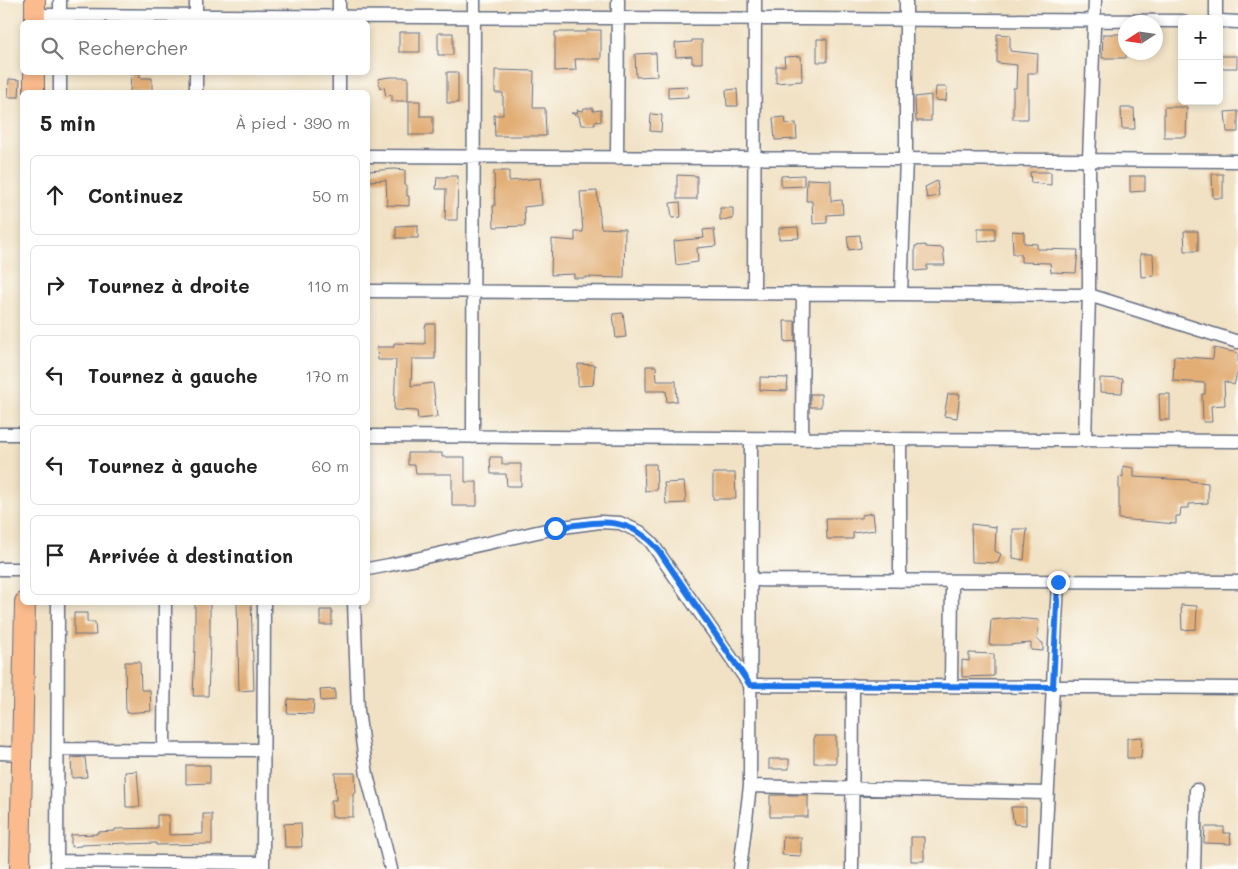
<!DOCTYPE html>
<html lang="fr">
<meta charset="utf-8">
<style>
:root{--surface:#fff;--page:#f2f2f2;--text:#222;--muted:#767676;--line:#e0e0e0}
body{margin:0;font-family:Mali,sans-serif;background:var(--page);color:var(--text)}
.controls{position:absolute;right:15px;top:15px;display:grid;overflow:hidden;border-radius:8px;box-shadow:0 2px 8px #0003}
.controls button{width:45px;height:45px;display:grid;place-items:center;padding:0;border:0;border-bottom:1px solid var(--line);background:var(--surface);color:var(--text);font:25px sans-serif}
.compass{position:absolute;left:1118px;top:15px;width:45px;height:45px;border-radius:50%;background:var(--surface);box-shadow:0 2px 8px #0003;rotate:258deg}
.stop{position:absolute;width:15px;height:15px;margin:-11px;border:4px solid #1a73e8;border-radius:50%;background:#fff}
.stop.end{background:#1a73e8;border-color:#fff;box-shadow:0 1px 5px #0008}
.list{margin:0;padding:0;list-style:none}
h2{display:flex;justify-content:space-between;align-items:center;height:65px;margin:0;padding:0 20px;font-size:21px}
h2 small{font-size:16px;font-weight:400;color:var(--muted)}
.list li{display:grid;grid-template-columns:32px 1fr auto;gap:15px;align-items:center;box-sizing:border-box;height:80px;margin:0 10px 10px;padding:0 10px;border:1px solid var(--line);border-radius:8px}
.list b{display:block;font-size:19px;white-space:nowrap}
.list em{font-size:16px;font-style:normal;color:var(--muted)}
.icon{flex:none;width:28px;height:28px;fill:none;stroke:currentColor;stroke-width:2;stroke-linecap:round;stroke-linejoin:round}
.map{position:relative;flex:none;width:1238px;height:869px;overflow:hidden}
.search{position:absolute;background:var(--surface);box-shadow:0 2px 8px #0003;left:20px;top:20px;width:350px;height:55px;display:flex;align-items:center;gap:12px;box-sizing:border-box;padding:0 18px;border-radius:8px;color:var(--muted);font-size:19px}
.panel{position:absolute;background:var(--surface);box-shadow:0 2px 8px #0003;left:20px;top:90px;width:350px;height:515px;border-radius:8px}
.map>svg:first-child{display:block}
.building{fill:#e2ae76}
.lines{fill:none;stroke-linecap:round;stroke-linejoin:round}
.street-casing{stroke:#666e82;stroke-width:15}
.primary-casing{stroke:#666e82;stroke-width:22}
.street{stroke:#fff;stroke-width:12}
.primary{stroke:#fbbb8d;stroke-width:20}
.route{stroke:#1a73e8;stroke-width:6}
</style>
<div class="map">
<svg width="1238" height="869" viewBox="0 0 1238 869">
<rect width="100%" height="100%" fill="#fdfcf7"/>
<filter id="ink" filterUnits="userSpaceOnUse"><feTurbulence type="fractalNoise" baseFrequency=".02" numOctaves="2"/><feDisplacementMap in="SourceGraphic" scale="10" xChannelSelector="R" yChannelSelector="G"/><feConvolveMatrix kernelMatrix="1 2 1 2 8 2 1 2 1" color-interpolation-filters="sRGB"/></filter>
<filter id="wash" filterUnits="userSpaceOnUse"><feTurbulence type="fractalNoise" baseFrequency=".0096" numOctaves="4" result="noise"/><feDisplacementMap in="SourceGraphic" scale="20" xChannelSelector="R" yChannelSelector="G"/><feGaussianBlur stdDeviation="1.12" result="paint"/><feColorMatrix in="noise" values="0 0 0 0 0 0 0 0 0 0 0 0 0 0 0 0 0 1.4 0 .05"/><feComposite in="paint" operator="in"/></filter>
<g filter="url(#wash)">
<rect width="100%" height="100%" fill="#f1e2c5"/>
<g id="blocks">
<!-- building -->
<path class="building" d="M 587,30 L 601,30 L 601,59 L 575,59 L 576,70 L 555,71 L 555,32 L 587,32 Z
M 399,32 L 420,32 L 420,52 L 399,52 Z
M 438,33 L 453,33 L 453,55 L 438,55 Z
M 997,34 L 1010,35 L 1010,51 L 1038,54 L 1037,73 L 1028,73 L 1028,119 L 1013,119 L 1013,88 L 1016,88 L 1017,65 L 997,63 Z
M 1103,34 L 1126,34 L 1126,58 L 1102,58 Z
M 817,39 L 827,39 L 827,62 L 817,62 Z
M 692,40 L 702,40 L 702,63 L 692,63 L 692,56 L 676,57 L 675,43 L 692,42 Z
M 656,53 L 657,76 L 636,77 L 635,54 Z
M 801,56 L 802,81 L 776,83 L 776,66 L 785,66 L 784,57 Z
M 1219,56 L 1237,56 L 1237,68 L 1219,68 Z
M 495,70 L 534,71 L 533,108 L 545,108 L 546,136 L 495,136 L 494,115 L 503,115 L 503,93 L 495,93 Z
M 131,72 L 140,72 L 140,78 L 152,78 L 152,92 L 130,92 Z
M 447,72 L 458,72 L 458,103 L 447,103 Z
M 389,77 L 408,77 L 408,101 L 392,101 L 392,95 L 386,96 L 384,87 L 380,88 L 378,79 Z
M 9,79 L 20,80 L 19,97 L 8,97 Z
M 687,86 L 688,97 L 668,98 L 668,87 Z
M 936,87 L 947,87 L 946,101 L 935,100 Z
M 737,89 L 738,106 L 727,106 L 726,90 Z
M 931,95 L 931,121 L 916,121 L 915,97 Z
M 409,101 L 420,101 L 420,116 L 433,116 L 433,135 L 409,135 Z
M 1164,107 L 1187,107 L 1186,137 L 1164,137 Z
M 584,108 L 593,108 L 593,111 L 601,110 L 601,122 L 595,121 L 595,125 L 581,125 L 579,116 L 571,113 L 578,113 L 577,110 L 583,111 Z
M 1121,108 L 1134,108 L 1135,129 L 1122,129 Z
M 1238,111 L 1238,132 L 1227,132 L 1225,112 Z
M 651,114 L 662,115 L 661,132 L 650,131 Z
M 785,117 L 786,124 L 796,123 L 797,139 L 775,140 L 773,118 Z
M 394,169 L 405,170 L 405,185 L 407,185 L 407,196 L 409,196 L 409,206 L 387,205 L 386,180 L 368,181 L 368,171 Z
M 494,171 L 509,171 L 509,181 L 540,178 L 542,205 L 524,207 L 525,226 L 494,227 L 493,206 L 495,206 Z
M 1030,172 L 1051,172 L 1051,185 L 1031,183 Z
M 1212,174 L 1223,174 L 1223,198 L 1213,198 Z
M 677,175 L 697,176 L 697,199 L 677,199 Z
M 804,175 L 804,186 L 781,187 L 781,176 Z
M 446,176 L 458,176 L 457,220 L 445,220 L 446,189 L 436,189 L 437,177 L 446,177 Z
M 1130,176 L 1145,176 L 1145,191 L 1130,192 Z
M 807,179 L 831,180 L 831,201 L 842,200 L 843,214 L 827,215 L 827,223 L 813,224 L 812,201 L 806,201 Z
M 937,181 L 939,196 L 927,198 L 925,187 Z
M 597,191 L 601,228 L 625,229 L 624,278 L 586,277 L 586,278 L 574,278 L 574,274 L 551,275 L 552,239 L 575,241 L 575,232 L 583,232 L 580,192 Z
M 680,202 L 681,217 L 672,218 L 670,203 Z
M 720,208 L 733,208 L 733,219 L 720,220 Z
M 418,225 L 418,238 L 396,238 L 396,226 Z
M 798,227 L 799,238 L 779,239 L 779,228 Z
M 978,228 L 995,228 L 995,240 L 978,241 Z
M 714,229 L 716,246 L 697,248 L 698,262 L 676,265 L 674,241 L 704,238 L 703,230 Z
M 1012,231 L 1024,232 L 1024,243 L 1037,244 L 1037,249 L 1078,250 L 1076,273 L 1051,272 L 1050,263 L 1021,262 L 1021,254 L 1013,254 Z
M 1184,231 L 1198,231 L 1198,251 L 1185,251 Z
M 860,235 L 861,248 L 849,250 L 847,236 Z
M 926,245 L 926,247 L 943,248 L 945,265 L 927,265 L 927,270 L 915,271 L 915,246 Z
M 1140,254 L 1153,254 L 1154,276 L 1141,277 Z
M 623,313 L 626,337 L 616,338 L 613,314 Z
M 784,321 L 795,321 L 795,341 L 785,342 Z
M 426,324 L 435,324 L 435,359 L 412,359 L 411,386 L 433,383 L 437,417 L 418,419 L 417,411 L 394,410 L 396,360 L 378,360 L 377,347 L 394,347 L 394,343 L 425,344 L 425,326 L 426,326 Z
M 1214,348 L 1238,353 L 1238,370 L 1234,385 L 1224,381 L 1225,405 L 1211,406 L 1212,422 L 1203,422 L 1202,394 L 1205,394 L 1205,383 L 1173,381 L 1174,356 L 1213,359 Z
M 578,364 L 595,365 L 593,385 L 578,386 Z
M 646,366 L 656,366 L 657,381 L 676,381 L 677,401 L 667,402 L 666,391 L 646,391 Z
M 760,377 L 788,378 L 787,391 L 760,390 Z
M 1100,378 L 1123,379 L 1122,393 L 1100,392 Z
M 810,394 L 821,394 L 821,407 L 810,407 Z
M 948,394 L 960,394 L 957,418 L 944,416 Z
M 1159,394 L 1170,394 L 1170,420 L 1160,420 Z
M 408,453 L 442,453 L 442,457 L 465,457 L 465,482 L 477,482 L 477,506 L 452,506 L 452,474 L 416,474 L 415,465 L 408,465 Z
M 490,457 L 502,457 L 502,464 L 521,464 L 521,486 L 507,486 L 506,474 L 491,474 Z
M 644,464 L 656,464 L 657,490 L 645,491 Z
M 1123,466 L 1134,468 L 1134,477 L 1189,480 L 1189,481 L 1208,483 L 1208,503 L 1189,504 L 1189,508 L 1181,508 L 1180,516 L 1176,516 L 1176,524 L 1119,519 L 1119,477 L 1123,478 Z
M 713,473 L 735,473 L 736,499 L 713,499 Z
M 684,482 L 686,503 L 666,504 L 664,483 Z
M 873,513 L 875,530 L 853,533 L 853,539 L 827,539 L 826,518 L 862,518 L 862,515 Z
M 971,524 L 996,527 L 995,551 L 1001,554 L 998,563 L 972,562 Z
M 1013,529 L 1027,529 L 1024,560 L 1013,558 Z
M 195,602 L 210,602 L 210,644 L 208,696 L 193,696 L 195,647 Z
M 237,602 L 251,602 L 254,690 L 239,691 Z
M 1181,605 L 1197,606 L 1196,629 L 1182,630 Z
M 320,610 L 332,610 L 332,625 L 320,625 Z
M 74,613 L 87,613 L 87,622 L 95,622 L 96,635 L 74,635 Z
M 1013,618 L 1039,620 L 1037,640 L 1043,643 L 1043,651 L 1031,650 L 1031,643 L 1008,645 L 989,645 L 991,620 Z
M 969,653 L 994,654 L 994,676 L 962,677 L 962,660 L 969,661 Z
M 125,662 L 140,662 L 141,690 L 150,690 L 151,711 L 126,713 Z
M 335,689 L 335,700 L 321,701 L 320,690 Z
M 288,699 L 314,700 L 313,714 L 287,713 Z
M 814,736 L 836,736 L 836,763 L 814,763 Z
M 1142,737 L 1141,758 L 1127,758 L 1127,738 Z
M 85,757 L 87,777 L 72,778 L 71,758 Z
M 769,759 L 789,759 L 789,769 L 769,769 Z
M 186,765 L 210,765 L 210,783 L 186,784 Z
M 137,771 L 140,807 L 126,807 L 125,772 Z
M 335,773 L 355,773 L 356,793 L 353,793 L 353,817 L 332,817 L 331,800 L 336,800 Z
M 770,795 L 808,795 L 808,817 L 770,817 Z
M 1011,807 L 1026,807 L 1026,825 L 1014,824 Z
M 203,814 L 212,814 L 212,844 L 156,845 L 156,843 L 127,844 L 126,843 L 81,845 L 81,846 L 71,847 L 71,835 L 97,834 L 97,832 L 115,831 L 115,829 L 157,828 L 157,815 L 169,815 L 169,835 L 203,834 Z
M 301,823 L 302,847 L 285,847 L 284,824 Z
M 1205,827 L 1224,827 L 1224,833 L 1230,833 L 1231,844 L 1204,843 Z
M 783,837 L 801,837 L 801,856 L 782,855 Z
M 911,837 L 924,837 L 924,861 L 911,861 Z"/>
</g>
</g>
<g filter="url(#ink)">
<use href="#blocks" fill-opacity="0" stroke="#666e82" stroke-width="1"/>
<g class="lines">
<defs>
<path id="street" d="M 1216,0 L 1216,19
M 35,15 L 1182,21
M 1219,21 L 1238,22
M 60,22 L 60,0
M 196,22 L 196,0
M 339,22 L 339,0
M 60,92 L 60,72
M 196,92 L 196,72
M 339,92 L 339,72
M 368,156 L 1238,161
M 617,158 L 618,0
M 368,291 L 1089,295 L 1238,342
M 754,293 L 755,0
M 901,294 L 906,159 L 906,0
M 0,434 L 22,434
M 368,436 L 1238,441
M 473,437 L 474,0
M 802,439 L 803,294
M 1085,441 L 1089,295 L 1089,160 L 1095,0
M 0,569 L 22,569
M 368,569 L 389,565 L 555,528 L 600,522 L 620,523 L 631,528 L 640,532 L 651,542 L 750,685 L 1238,688
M 751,580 L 1238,582
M 900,581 L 900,440
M 354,602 L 358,711 L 367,775 L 391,869
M 951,686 L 952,581
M 58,749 L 263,750
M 164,749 L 165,602
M 0,753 L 22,754
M 750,786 L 1047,793
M 57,861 L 263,863
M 57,869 L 58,602
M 263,869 L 264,602
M 740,869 L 750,786 L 751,439
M 852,869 L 853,685
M 1044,869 L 1058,582
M 1194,869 L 1196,790"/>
<path id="primary" d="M 35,22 L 35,0
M 34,92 L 34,72
M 20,869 L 25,602"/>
</defs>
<!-- street casing -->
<use href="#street" class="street-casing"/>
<!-- primary casing -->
<use href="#primary" class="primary-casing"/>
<!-- street -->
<use href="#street" class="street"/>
<!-- primary -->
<use href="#primary" class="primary"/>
</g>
</g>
<g class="lines" filter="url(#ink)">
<!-- route -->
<path class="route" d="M 555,528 C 598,522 628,513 659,551 L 750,685 L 1053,687 L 1058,582"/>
</g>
</svg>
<div class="controls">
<button>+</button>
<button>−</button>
</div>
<svg class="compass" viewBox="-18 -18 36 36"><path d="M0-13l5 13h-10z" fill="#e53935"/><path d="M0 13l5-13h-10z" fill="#767676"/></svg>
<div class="stop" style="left:555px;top:528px"></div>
<div class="stop end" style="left:1058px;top:582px"></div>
<div class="search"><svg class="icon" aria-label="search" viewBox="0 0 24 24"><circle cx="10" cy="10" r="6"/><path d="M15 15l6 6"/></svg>Rechercher</div>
<section class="panel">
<h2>5 min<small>À pied · 390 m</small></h2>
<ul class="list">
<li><svg class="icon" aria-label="ahead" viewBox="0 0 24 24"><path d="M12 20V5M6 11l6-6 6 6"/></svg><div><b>Continuez</b></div><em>50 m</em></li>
<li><svg class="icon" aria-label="right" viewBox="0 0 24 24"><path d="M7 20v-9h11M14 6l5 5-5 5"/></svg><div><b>Tournez à droite</b></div><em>110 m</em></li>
<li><svg class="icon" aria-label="left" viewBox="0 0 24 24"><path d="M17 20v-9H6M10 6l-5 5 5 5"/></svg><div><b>Tournez à gauche</b></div><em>170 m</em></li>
<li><svg class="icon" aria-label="left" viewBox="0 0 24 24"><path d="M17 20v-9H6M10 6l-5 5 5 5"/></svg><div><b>Tournez à gauche</b></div><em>60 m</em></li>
<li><svg class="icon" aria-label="arrive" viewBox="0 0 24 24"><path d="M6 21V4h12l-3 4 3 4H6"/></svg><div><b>Arrivée à destination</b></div></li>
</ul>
</section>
</div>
